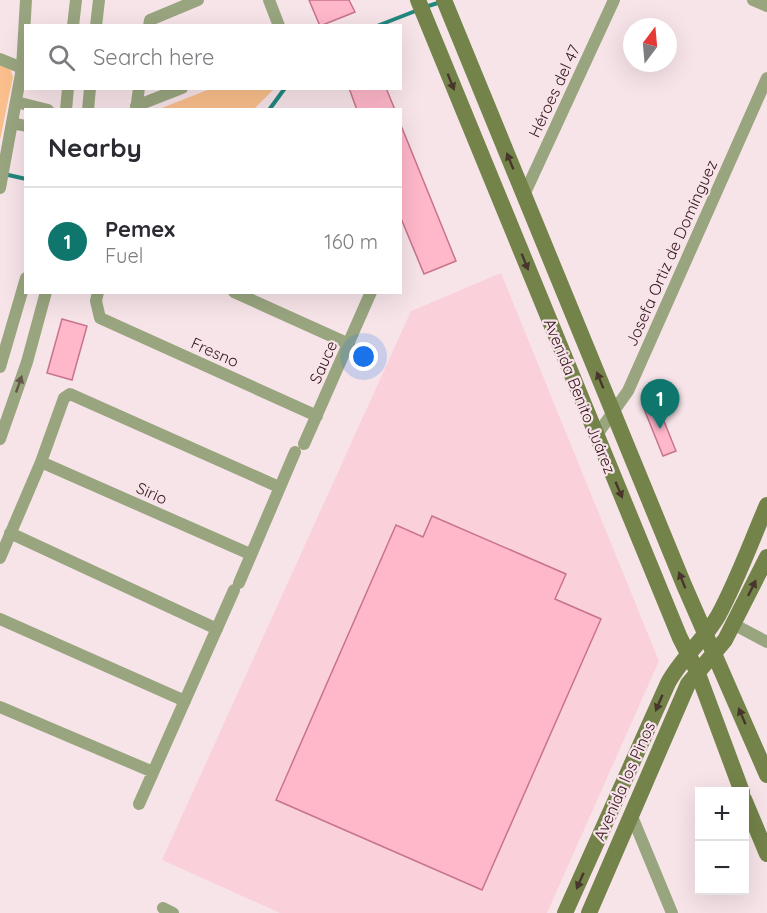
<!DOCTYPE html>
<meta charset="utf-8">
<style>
:root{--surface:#fff;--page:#f2f2f3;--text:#2b2b33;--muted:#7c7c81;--line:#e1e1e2;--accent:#0f766e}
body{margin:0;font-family:Quicksand,sans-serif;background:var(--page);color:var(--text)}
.controls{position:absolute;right:18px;bottom:18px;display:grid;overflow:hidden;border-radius:0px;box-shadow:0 6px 24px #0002}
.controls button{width:54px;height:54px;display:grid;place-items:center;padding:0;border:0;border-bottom:2px solid var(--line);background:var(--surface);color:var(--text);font:30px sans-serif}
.compass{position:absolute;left:623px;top:18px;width:54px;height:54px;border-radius:50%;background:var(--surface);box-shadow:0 6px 24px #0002;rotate:16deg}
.you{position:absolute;left:364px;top:357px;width:21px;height:21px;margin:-15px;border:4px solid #fff;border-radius:50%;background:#1a73e8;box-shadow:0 0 0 9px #1a73e833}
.badge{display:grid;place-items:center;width:39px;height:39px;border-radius:50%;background:var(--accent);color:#fff;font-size:20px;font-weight:700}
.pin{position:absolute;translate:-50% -50px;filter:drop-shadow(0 2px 3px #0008)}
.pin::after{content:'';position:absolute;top:32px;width:21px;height:18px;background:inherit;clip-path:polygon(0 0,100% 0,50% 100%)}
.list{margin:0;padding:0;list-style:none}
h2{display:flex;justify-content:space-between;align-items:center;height:78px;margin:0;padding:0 24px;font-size:26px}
h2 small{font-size:20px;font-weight:400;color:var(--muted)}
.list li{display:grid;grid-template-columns:39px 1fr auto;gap:18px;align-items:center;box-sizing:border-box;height:108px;padding:0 24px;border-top:2px solid var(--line)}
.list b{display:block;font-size:22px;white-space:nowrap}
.list p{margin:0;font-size:20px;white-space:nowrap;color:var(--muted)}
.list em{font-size:20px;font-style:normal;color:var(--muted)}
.icon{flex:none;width:33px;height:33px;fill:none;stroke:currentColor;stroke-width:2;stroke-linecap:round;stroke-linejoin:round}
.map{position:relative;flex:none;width:767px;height:913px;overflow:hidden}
.search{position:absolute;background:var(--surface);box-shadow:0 6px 24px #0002;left:24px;top:24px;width:378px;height:66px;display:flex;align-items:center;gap:15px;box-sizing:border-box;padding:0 21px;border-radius:0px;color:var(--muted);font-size:22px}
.panel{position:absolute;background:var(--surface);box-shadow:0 6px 24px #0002;left:24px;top:108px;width:378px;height:186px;border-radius:0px}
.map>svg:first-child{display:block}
.built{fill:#fad1db}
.green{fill:#fabf8c}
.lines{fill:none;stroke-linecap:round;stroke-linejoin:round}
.stream{stroke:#22887e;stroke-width:4}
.building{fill:#ffb7ca;stroke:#c7748c;stroke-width:1.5}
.street{stroke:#99a57f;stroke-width:12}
.secondary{stroke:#738349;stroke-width:16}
.oneway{fill:#48362c}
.oneway2{fill:#63564a}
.labels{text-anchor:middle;stroke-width:4.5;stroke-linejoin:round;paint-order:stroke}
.street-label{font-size:16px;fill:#36151f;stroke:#f7e4e9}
</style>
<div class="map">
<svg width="767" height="913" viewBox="0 0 767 913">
<rect width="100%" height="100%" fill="#f7e4e9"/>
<!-- built -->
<path class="built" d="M 501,273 L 659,661 L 547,913 L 280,913 L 162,860 L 411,311 Z"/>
<!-- green -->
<path class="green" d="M 0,64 L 10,68 L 13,77 L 0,140 Z
M 210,89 L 210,88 L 274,89 L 254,109 L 159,109 Z"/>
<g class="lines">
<!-- stream -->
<path class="stream" d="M 425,7 L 441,2
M 377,26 L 418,10
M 269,110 L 285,88
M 4,174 L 26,179"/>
</g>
<!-- building -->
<path class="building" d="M 309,0 L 349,0 L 355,12 L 320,26 Z
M 349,88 L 386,88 L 395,110 L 357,110 Z
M 400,123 L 456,261 L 424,274 L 400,216 Z
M 62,319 L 87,326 L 72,380 L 47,373 Z
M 655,399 L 676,451 L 663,456 L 642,404 Z
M 432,516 L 566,574 L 555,599 L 601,619 L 482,890 L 276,800 L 396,525 L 423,537 Z"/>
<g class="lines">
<!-- street -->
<path class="street" d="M 269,0 L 279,26
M 753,0 L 767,6
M 73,26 L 76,0
M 96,26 L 99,0
M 149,26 L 150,20 L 198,0
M 0,59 L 22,68
M 16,102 L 48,110
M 136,106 L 182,88
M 66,110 L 68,88
M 88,110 L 90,88
M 136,110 L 139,88
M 12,123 L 26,126
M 0,188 L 22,68 L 26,0
M 524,195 L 614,0
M 98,292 L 96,301 L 100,318 L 317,416
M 234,292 L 349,344
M 0,367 L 26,278
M 596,436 L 628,391 L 767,78
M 0,439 L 27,362 L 46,292
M 304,444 L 371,292
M 41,462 L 250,554
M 10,533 L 217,629
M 0,558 L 41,462 L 64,398 L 70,394 L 279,487
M 239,583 L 295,452
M 0,619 L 185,701
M 735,625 L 767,642
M 0,707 L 153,772
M 139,804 L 234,590
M 631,814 L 672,913
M 163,908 L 173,913"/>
<!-- secondary -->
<path class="secondary" d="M 418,0 L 680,638 L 697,671 L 742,792
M 444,0 L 684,585 L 767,775
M 744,799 L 767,854
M 565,913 L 668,683 C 682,657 705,639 718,616 C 737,581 751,542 767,505
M 589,913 L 688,684 L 725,640 L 767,557"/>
</g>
<!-- one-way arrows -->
<defs><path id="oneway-solid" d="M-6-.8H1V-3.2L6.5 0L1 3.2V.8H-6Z" transform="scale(1.5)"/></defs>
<g class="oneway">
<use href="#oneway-solid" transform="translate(451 82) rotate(68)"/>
<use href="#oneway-solid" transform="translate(510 161) rotate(-112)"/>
<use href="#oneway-solid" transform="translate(525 262) rotate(68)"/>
<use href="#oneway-solid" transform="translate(600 380) rotate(-112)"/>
<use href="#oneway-solid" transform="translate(619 490) rotate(67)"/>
<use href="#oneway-solid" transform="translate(682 580) rotate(-112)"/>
<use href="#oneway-solid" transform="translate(752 588) rotate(-64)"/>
<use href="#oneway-solid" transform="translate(659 703) rotate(113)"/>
<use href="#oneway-solid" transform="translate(742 716) rotate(-113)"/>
<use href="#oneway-solid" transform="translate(580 881) rotate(114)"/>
</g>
<use class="oneway2" href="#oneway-solid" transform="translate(19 384) rotate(-71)"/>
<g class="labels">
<!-- street labels -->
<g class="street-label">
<text transform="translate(554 91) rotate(-65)" y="6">Héroes del 47</text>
<text transform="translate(671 253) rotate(-66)" y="6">Josefa Ortiz de Domínguez</text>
<text transform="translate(215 352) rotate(24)" y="6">Fresno</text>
<text transform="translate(323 362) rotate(-66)" y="6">Sauce</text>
<text transform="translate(580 396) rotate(68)" y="6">Avenida Benito Juárez</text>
<text transform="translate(152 493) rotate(24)" y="6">Sirio</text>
<text transform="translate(624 781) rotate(-66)" y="6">Avenida los Pinos</text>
</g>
</g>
</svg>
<div class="controls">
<button>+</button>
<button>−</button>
</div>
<svg class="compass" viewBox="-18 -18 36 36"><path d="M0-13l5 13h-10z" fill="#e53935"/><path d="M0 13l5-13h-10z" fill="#7c7c81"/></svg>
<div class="you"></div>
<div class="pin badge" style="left:660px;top:429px">1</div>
<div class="search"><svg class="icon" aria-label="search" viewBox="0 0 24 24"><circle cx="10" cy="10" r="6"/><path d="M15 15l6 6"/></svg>Search here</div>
<section class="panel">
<h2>Nearby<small></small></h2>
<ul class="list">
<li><span class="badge">1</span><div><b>Pemex</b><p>Fuel</p></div><em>160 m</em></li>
</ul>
</section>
</div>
